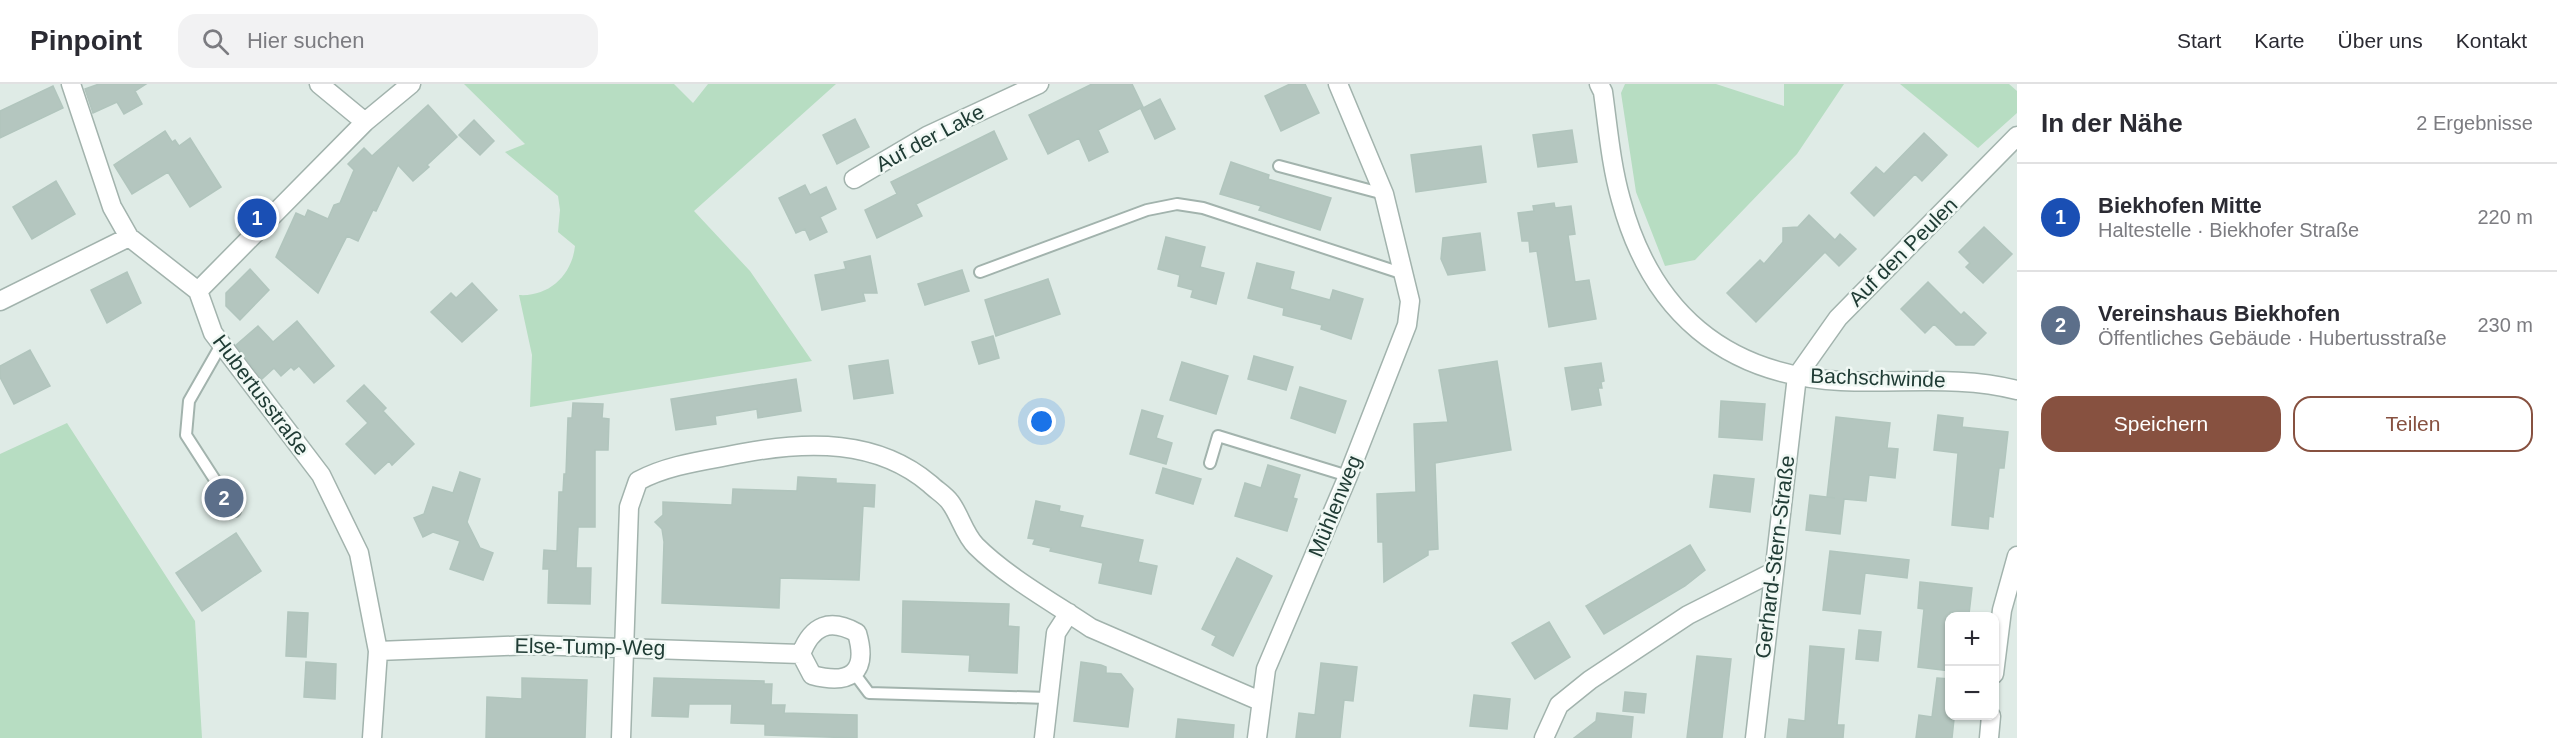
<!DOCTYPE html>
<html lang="de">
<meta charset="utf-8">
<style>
:root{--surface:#fff;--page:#f2f2f3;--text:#2b2b33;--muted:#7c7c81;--line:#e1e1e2;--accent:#875140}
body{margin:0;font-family:Helvetica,sans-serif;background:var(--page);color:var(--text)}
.controls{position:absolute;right:18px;bottom:18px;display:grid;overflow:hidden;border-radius:12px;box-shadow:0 2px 4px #0004}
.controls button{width:54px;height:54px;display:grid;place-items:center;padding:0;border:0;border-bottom:2px solid var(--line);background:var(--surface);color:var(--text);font:30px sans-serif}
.you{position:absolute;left:1042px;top:338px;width:21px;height:21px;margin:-15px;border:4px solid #fff;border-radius:50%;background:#1a73e8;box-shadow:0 0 0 9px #1a73e833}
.badge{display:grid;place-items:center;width:39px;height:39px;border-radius:50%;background:var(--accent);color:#fff;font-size:20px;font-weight:700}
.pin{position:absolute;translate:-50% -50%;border:3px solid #fff;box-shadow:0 2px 6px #0006}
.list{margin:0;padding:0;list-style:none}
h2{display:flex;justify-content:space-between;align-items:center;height:78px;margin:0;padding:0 24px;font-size:26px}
h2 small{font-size:20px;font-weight:400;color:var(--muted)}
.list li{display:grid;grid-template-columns:39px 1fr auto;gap:18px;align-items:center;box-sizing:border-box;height:108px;padding:0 24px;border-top:2px solid var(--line)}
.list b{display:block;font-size:22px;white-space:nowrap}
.list p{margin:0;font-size:20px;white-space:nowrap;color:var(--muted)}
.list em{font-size:20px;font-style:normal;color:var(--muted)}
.actions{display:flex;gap:12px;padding:18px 24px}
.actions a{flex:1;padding:14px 0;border:2px solid var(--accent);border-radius:18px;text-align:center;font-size:21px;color:var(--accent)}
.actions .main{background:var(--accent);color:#fff}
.icon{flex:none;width:33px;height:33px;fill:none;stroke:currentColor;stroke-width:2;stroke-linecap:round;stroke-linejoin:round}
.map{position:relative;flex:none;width:2017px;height:654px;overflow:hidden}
header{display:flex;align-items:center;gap:36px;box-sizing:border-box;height:84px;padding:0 30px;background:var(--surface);border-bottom:2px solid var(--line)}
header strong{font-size:28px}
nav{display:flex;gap:33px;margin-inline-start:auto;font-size:21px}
.search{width:420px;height:54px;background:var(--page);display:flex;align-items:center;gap:15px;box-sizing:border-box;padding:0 21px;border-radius:18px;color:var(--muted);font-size:22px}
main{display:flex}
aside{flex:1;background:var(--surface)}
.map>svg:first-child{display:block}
.green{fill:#b7ddc2}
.building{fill:#b4c6bf;stroke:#b1c5bd;stroke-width:1.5}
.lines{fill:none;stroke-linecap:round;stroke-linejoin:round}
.service-casing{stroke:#a2b3ad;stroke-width:14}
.minor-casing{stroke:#a2b3ad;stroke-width:21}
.service{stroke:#fff;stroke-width:10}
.minor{stroke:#fff;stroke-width:18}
.labels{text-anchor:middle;stroke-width:5;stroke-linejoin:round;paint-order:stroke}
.street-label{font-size:21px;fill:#203c35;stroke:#f0f8f4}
</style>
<header>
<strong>Pinpoint</strong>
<div class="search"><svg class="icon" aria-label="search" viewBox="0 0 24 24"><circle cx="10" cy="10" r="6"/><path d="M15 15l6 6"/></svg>Hier suchen</div>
<nav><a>Start</a><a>Karte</a><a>Über uns</a><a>Kontakt</a></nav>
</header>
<main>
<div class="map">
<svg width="2017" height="654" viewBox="0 0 2017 654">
<rect width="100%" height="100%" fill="#dfebe6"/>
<!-- green -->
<path class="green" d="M 464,0 L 674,0 L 693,19 L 708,0 L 836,0 L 694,127 L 750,187 L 812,277 L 530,323 L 532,271 L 519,211 C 549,213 572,191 575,162 L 558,148 L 560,126 L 558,112 L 505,68 L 525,60 Z
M 1625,0 L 1716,0 L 1784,22 L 1784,0 L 1844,0 L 1797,70 L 1695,176 L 1665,182 L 1636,108 L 1621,9 Z
M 1900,0 L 2009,0 L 2017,7 L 2017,29 L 1978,64 Z
M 67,339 L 195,537 L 202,654 L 0,654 L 0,370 Z"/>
<!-- building -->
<path class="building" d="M 99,0 L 146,0 L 135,7 L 142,20 L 124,30 L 117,18 L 93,29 L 85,5 Z
M 1092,0 L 1132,0 L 1143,23 L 1098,46 L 1108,68 L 1089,77 L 1079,54 L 1048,70 L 1029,31 Z
M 1290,0 L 1305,0 L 1319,29 L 1281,47 L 1265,12 Z
M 53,2 L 63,24 L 0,54 L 0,27 Z
M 1160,15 L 1175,45 L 1155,55 L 1141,25 Z
M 428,21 L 457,53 L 427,81 L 429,83 L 413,97 L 398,81 L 376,127 L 373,126 L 358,157 L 347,152 L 318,209 L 276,173 L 296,129 L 305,133 L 308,126 L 328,135 L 334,121 L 340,119 L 354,86 L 348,80 L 364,64 L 372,72 Z
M 855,35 L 869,63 L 837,80 L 823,51 Z
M 474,36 L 494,57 L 480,71 L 459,51 Z
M 1572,46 L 1577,78 L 1538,83 L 1533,51 Z
M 165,47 L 172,58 L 175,56 L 179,62 L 190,54 L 221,103 L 190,123 L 168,88 L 132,110 L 114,81 Z
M 994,47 L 1007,75 L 916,120 L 922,132 L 877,154 L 865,126 L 897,110 L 891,98 Z
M 1924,49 L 1947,71 L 1922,97 L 1915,90 L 1874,132 L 1851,109 L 1876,83 L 1884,90 Z
M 1481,62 L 1486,98 L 1416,108 L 1411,71 Z
M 1231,78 L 1269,91 L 1268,95 L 1331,114 L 1320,146 L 1259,126 L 1261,122 L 1220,110 Z
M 56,97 L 75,130 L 32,155 L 13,123 Z
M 805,101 L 810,111 L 826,103 L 836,125 L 820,133 L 827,148 L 810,156 L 805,145 L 796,149 L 779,114 Z
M 1554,119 L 1555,124 L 1571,122 L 1575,150 L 1568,151 L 1575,198 L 1589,196 L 1596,235 L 1549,243 L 1537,167 L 1530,168 L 1529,157 L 1522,157 L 1518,129 L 1534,127 L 1533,122 Z
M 1809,131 L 1835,156 L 1840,150 L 1856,165 L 1839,182 L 1825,168 L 1756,238 L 1727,209 L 1760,176 L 1764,180 L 1783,158 L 1783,144 L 1798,143 Z
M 1984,143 L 2012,170 L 1983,199 L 1966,183 L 1970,179 L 1959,168 Z
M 1480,149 L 1485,186 L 1448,191 L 1441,175 L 1443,154 Z
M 1166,153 L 1205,163 L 1200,183 L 1224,189 L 1216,220 L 1191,213 L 1193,206 L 1178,202 L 1180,191 L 1158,185 Z
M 870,172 L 877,209 L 863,209 L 865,217 L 822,226 L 815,191 L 846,185 L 844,178 Z
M 1257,179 L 1294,188 L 1290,205 L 1330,216 L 1333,206 L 1363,215 L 1351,255 L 1321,245 L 1322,241 L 1283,231 L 1284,224 L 1248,214 Z
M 250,185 L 269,206 L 240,236 L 226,222 L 226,209 Z
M 962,186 L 969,207 L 925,221 L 918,200 Z
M 127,188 L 141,219 L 107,239 L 91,206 Z
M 1048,195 L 1060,230 L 996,252 L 985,216 Z
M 1928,198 L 1961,231 L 1964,228 L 1986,249 L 1974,261 L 1956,261 L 1934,240 L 1925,249 L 1901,225 Z
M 472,199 L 497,226 L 462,258 L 431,228 L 451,209 L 456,214 Z
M 297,237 L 334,282 L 314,299 L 299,282 L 294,286 L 291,283 L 281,292 L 274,284 L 262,295 L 236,261 L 258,242 L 273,258 Z
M 993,252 L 999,274 L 979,280 L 972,258 Z
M 30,266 L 50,302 L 14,320 L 0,293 L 0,282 Z
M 1254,272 L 1293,283 L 1286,306 L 1248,295 Z
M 888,276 L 893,309 L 854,315 L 849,282 Z
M 1497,277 L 1511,366 L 1435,379 L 1438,465 L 1428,466 L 1428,471 L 1384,498 L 1383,458 L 1378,458 L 1377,410 L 1416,408 L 1414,340 L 1448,338 L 1439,286 Z
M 1182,278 L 1228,292 L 1216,330 L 1170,316 Z
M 1601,279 L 1604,297 L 1601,298 L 1602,304 L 1598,304 L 1601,321 L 1572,326 L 1565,284 Z
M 796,295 L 801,327 L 758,334 L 757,325 L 715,332 L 716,340 L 676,346 L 671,315 Z
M 364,301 L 386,324 L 383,327 L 414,360 L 392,381 L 389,377 L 375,390 L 346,360 L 368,339 L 347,317 Z
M 1300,303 L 1346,317 L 1335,349 L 1291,334 Z
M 1721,317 L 1765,320 L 1762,356 L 1719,353 Z
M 573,319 L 603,320 L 602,334 L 609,335 L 608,366 L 595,366 L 595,443 L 578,443 L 576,484 L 591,484 L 590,520 L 548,519 L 549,485 L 543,485 L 544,466 L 557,467 L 559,408 L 563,408 L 564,390 L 566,390 L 568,334 L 572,334 Z
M 1142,326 L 1163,332 L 1156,354 L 1172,359 L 1166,380 L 1130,370 Z
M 1938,331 L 1963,334 L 1962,343 L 2008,348 L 2004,384 L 1999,384 L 1993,433 L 1989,432 L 1988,445 L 1952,441 L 1958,369 L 1934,366 Z
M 1836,333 L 1890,339 L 1887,364 L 1898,365 L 1895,394 L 1869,391 L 1866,417 L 1844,415 L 1840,450 L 1806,446 L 1810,411 L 1835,414 L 1827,413 Z
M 1268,381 L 1300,391 L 1293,414 L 1297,415 L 1287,447 L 1235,432 L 1245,399 L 1261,404 Z
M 1163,384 L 1201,395 L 1193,420 L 1156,409 Z
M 460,388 L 480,395 L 467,438 L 480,464 L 493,469 L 483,496 L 450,485 L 460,457 L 433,448 L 423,453 L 414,434 L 424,430 L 433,403 L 453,409 Z
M 1714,391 L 1754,395 L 1750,428 L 1710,423 Z
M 798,393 L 836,395 L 836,399 L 875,401 L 874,423 L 863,422 L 859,496 L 780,494 L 779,524 L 662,519 L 664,458 L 662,445 L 655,438 L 663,431 L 663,418 L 732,421 L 733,405 L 797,407 Z
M 1036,417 L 1060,422 L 1059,427 L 1083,432 L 1080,443 L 1143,456 L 1138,478 L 1157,482 L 1151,510 L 1099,499 L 1103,479 L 1050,467 L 1051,464 L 1033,460 L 1035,455 L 1028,454 Z
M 236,449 L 261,487 L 202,527 L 176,489 Z
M 1690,461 L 1705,486 L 1685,502 L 1604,550 L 1586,522 Z
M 1830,467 L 1909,476 L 1907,494 L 1865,489 L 1860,530 L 1823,526 Z
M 1237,474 L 1272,492 L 1233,572 L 1212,561 L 1216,552 L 1202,545 Z
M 1920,498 L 1972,504 L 1969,530 L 1950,528 L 1950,587 L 1918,583 L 1924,525 L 1918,524 Z
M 903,517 L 1009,520 L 1008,542 L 1019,543 L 1017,589 L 969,587 L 970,571 L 902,568 Z
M 288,528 L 308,529 L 306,573 L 286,572 Z
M 1549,538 L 1570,573 L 1535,595 L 1512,559 Z
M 1859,546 L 1881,548 L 1878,577 L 1856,575 Z
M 1810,562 L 1844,565 L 1837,641 L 1844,641 L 1843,654 L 1787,654 L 1789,635 L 1805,637 Z
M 1697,572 L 1731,575 L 1722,654 L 1687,654 Z
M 306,578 L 336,580 L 335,615 L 304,613 Z
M 1081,578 L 1101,581 L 1106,583 L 1106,589 L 1121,590 L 1133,605 L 1128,643 L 1074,637 Z
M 1321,579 L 1357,583 L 1353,617 L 1344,616 L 1340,654 L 1296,654 L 1299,629 L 1315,631 Z
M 522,594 L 587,596 L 585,654 L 486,654 L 487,613 L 522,615 Z
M 654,594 L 764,597 L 764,600 L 772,600 L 771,621 L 785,621 L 784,629 L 857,631 L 857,654 L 765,651 L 765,640 L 731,639 L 732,620 L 689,620 L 688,633 L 652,632 Z
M 1937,594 L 1950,595 L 1950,635 L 1954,635 L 1952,654 L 1916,654 L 1919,631 L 1932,633 Z
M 1625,608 L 1646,610 L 1644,629 L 1623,627 Z
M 1474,611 L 1510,615 L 1507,645 L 1470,642 Z
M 1597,629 L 1633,633 L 1631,654 L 1574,654 L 1596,637 Z
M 1178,635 L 1234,641 L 1233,654 L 1176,654 Z"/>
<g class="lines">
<defs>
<path id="service" d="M 1279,82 L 1384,110
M 980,188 L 1147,126 L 1177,120 L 1203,124 L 1404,190
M 221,261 L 189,317 L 186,351 L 235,427
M 1210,379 L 1218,352 L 1348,392
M 854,589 L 869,609 L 1048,614"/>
<path id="minor" d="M 71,0 L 112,123 L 129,153 L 198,207 L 213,249 L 321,391 L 359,469 L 378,567 L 372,654
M 319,0 L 365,38
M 1599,0 L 1603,8 C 1608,44 1611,81 1621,116 C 1651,227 1724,291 1841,297 C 1900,300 1959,291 2017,306
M 854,95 L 927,52 L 1039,0
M 198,207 L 365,38 L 411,0
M 0,217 L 129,153
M 378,567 L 532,561 L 801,570 L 812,591 C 849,601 869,590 857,549 C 830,534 812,541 801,570
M 1994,590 L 2002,526 L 2017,472
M 621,654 L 629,423 L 638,397 C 669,380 709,376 743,369 C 807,357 877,355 930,400 C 936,406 945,411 950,418 C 960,431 964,450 976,462 C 1007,493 1054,519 1091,544 L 1260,617
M 1044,654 L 1056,549 L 1069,529
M 1257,654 L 1266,585 L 1348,392 L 1407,241 L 1410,217 L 1384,110 L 1338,0
M 1544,654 L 1559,621 L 1590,596 L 1688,531 L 1773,488
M 1755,654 L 1797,292 L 1838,234 L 2017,52
M 1989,654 L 1991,632"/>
</defs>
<!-- service casing -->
<use href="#service" class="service-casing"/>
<!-- minor casing -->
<use href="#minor" class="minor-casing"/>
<!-- service -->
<use href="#service" class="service"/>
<!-- minor -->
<use href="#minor" class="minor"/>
</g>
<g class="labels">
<!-- street labels -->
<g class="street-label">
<text transform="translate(930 54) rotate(-28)" y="7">Auf der Lake</text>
<text transform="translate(1903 168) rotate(-45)" y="7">Auf den Peulen</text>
<text transform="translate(1878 294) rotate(2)" y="7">Bachschwinde</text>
<text transform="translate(261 311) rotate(53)" y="7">Hubertusstraße</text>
<text transform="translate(1335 422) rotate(-68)" y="7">Mühlenweg</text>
<text transform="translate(1775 473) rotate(-83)" y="7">Gerhard-Stern-Straße</text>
<text transform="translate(590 563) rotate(1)" y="7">Else-Tump-Weg</text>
</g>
</g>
</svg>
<div class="controls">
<button>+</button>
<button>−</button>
</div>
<div class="you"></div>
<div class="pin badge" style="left:257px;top:134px;background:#1a4fb4">1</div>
<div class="pin badge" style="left:224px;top:414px;background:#5c6f8a">2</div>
</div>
<aside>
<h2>In der Nähe<small>2 Ergebnisse</small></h2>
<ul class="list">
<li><span class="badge" style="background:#1a4fb4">1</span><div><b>Biekhofen Mitte</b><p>Haltestelle · Biekhofer Straße</p></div><em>220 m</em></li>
<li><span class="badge" style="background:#5c6f8a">2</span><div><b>Vereinshaus Biekhofen</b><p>Öffentliches Gebäude · Hubertusstraße</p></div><em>230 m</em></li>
</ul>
<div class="actions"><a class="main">Speichern</a><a>Teilen</a></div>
</aside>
</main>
